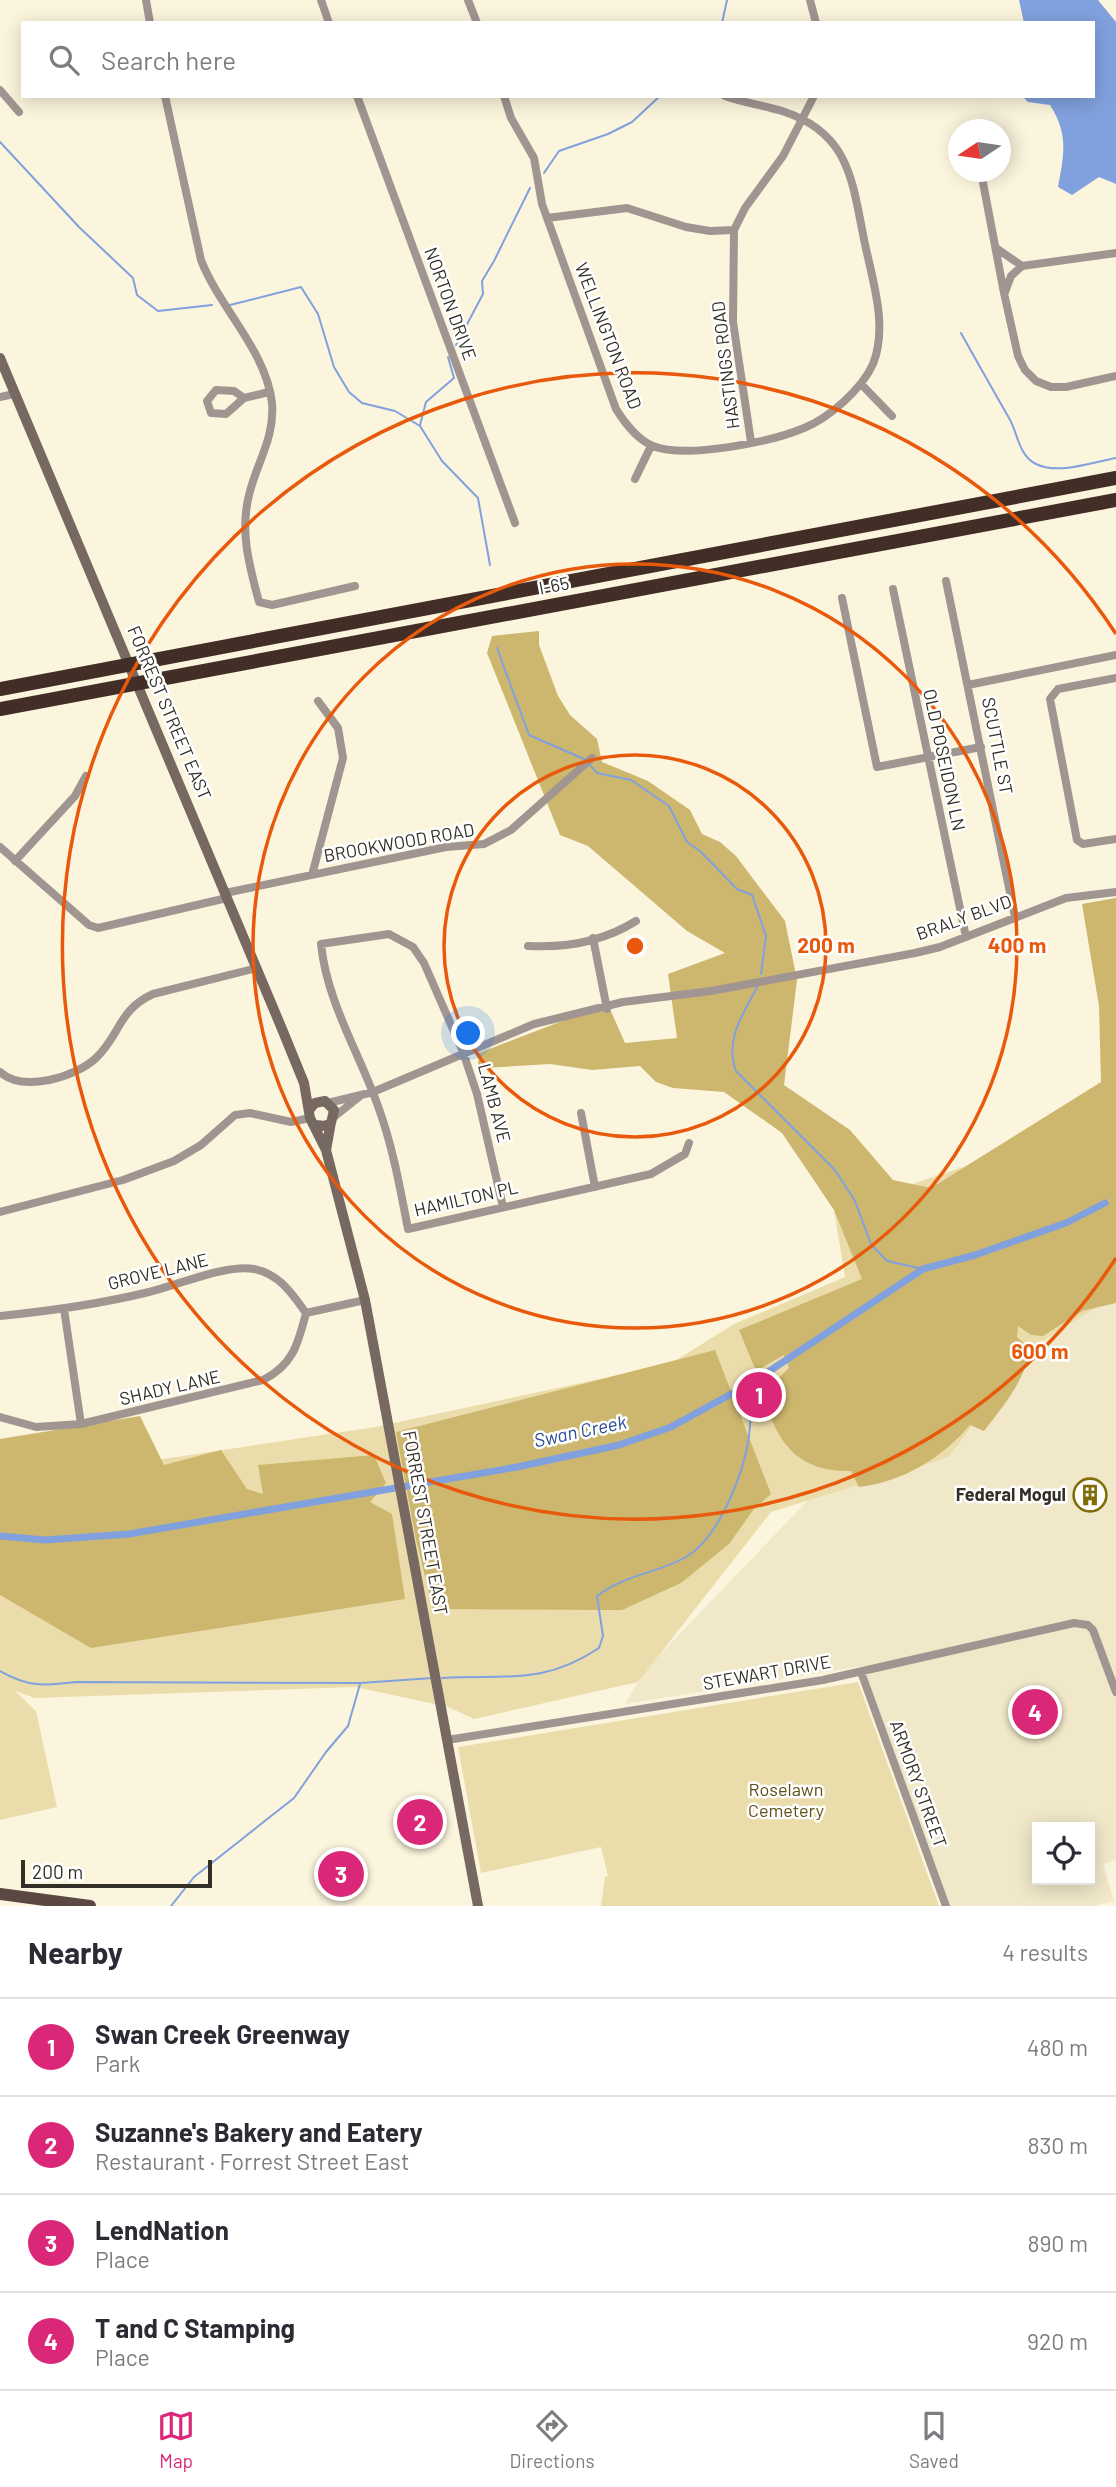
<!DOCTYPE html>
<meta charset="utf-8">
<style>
:root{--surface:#fff;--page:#f7f7f7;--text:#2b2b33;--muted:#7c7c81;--line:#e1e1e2;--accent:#db2777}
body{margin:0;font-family:Barlow,sans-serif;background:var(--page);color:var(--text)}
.controls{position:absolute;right:21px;bottom:21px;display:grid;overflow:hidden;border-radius:0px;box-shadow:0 4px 18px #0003}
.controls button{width:63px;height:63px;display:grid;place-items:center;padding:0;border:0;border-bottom:2px solid var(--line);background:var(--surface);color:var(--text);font:35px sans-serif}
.compass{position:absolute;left:948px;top:119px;width:63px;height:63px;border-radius:50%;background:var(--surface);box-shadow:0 4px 18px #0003;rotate:257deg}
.scale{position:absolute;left:21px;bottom:18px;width:191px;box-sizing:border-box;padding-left:7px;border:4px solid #322f26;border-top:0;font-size:19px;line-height:24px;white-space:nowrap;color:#322f26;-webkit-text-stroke:5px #fff;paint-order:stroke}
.you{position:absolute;left:469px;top:1034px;width:24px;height:24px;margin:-18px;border:5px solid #fff;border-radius:50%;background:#1a73e8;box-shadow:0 0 0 10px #1a73e833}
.badge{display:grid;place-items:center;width:46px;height:46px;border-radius:50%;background:var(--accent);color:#fff;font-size:23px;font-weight:700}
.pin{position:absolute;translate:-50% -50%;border:4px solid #fff;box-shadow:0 2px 7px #0006}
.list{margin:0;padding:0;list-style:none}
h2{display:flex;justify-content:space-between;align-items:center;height:91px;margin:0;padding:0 28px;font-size:30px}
h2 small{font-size:23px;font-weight:400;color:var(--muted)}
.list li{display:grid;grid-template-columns:46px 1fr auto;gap:21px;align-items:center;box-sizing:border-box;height:98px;padding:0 28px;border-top:2px solid var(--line)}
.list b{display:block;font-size:26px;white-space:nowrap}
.list p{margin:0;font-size:23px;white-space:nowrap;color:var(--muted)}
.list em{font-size:23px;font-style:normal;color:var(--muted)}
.icon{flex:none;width:38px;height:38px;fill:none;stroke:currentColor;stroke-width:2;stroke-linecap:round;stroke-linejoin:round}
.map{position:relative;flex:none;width:1116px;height:1906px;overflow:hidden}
.search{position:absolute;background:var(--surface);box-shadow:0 4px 18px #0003;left:21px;right:21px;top:21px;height:77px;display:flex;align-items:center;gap:18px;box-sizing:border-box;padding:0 24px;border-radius:0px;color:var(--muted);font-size:26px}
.sheet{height:483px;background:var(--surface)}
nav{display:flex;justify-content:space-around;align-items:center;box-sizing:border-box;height:98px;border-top:2px solid var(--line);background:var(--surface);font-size:19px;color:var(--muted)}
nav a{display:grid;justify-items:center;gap:4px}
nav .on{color:var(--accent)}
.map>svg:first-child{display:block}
.built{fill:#f1e8ca;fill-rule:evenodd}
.green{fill:#ebddab}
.forest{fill:#cdb76e}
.water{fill:#81a1de}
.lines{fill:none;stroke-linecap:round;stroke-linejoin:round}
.stream{stroke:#81a1de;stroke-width:2}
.canal{stroke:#81a1de;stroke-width:7}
.street{stroke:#a09591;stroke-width:8}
.secondary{stroke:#786862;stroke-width:10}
.primary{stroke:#5b4842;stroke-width:12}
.highway{stroke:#432e27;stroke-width:14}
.ring{fill:none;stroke:#e8590c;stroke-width:3.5}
.labels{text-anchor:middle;stroke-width:5;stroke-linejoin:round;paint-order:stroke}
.street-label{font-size:18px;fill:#322f26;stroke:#fff}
.poi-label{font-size:18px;font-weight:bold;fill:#322f26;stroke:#fff;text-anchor:end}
.park-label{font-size:18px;fill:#5d4e16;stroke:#fff}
.water-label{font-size:19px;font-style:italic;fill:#2b4d97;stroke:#fff}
.centre{fill:#e8590c;stroke:#fff;stroke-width:3.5}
.ring-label{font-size:21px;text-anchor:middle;font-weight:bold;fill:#e8590c;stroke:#fff;stroke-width:5;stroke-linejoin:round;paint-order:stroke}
</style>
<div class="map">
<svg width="1116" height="1906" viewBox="0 0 1116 1906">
<rect width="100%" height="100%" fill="#fcf5dd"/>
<!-- built -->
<path class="built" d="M 1116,1294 L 1116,1860 L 1103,1864 L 1114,1901 L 1093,1906 L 950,1906 L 863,1666 L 625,1704 L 647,1668 L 809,1499 L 949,1457 L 1033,1348 ZM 1037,1827 L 1090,1827 L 1090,1880 L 1037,1880 Z"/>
<!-- green -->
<path class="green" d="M 1116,1116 L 1116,1295 L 1030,1349 L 949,1457 L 771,1512 L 638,1682 L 474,1719 L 448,1707 L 355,1687 L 35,1698 L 15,1691 L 36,1711 L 57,1807 L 0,1820 L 0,1468 L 43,1477 L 375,1427 L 670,1364 L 734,1324 L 845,1277 L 834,1210 Z
M 858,1682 L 939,1906 L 601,1906 L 605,1877 L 608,1876 L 601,1847 L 481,1873 L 458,1747 Z"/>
<!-- forest -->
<path class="forest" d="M 539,631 L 539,645 L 558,696 L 570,715 L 597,739 L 602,762 L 648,781 L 690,810 L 702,834 L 720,842 L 736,856 L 785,921 L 797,980 L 784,1085 L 850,1130 L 893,1180 L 931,1188 L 1101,1082 L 1099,1006 L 1082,904 L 1116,898 L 1116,1303 L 1082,1311 L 1043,1336 L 1031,1335 L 1018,1326 L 1017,1337 L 1030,1349 C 1025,1381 1003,1406 984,1431 L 970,1425 C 942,1458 903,1482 859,1487 L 851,1471 C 795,1472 777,1441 762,1394 L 789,1368 L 784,1355 L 756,1371 L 739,1330 L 862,1279 L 834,1210 L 782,1133 L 724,1092 L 673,1088 L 656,1082 L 640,1066 L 592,1070 L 550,1064 L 485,1068 L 478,1065 L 479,1053 L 578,1015 L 610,1009 L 625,1043 L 677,1038 L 668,974 L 725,953 L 687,931 L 588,846 L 560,835 L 487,653 L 492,636 Z
M 715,1350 L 771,1494 L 754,1509 L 729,1544 L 681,1583 L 622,1610 L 433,1609 L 415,1535 L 396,1432 Z
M 140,1416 L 164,1465 L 221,1450 L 247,1489 L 263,1494 L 258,1465 L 374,1455 L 386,1483 L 370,1502 L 392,1514 L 405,1599 L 91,1648 L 0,1595 L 0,1439 Z"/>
<!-- water -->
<path class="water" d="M 1019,0 L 1098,0 L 1116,22 L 1116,184 L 1099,177 L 1072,195 L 1058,187 C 1064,155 1069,135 1050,105 L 1028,102 L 1022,96 L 1093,96 L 1093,23 L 1024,23 Z"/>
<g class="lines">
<!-- stream -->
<path class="stream" d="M 722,23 L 727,0
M 0,142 L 79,227 L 133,278 L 137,295 L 158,311 L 212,305
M 544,173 L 559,151 L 608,134 L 632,122 L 660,96
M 230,305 L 301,287 L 318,314 L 334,367 L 349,392 L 362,403 L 395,411 L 420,426 L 442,461 L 478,498 L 490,565
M 961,333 C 977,362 993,390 1009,418 C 1018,433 1018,455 1036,464 C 1058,475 1093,462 1116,458
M 456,345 L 483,294 L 482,281 L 494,261 L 530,188
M 420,425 L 426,402 L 454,378 L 448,357
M 497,648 L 529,735 L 584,759
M 590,765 L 597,773 L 631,780 L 669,806 L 687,842 L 700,851 L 737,889 L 752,895 L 766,936 L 761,974
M 757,987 C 744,1013 724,1039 736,1071 L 835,1170 L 855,1201 L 871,1244 L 887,1261 L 923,1269
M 0,1671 C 28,1687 44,1686 76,1682 L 360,1683 L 433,1678
M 442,1678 C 504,1674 542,1686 599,1648 L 603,1636 L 597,1596 C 626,1574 656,1574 686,1557 C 719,1538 744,1473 749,1436 C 751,1418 751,1400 753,1382
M 171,1906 L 194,1877 L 294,1798 L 326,1752 L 348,1726 L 360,1684"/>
<!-- canal -->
<path class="canal" d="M 0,1536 L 45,1540 L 129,1534 L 517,1467 L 619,1445 L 671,1427 L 753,1382 L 923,1269 L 975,1255 L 1066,1223 L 1105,1203"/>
<!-- street -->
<path class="street" d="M 146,0 L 150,23
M 321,0 L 329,23
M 468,0 L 477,23
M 810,0 L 816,23
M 0,90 L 19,112
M 165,96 L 201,260 C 220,309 266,350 272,403 C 275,436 258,461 250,491 C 239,530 249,564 259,602 L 272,605 L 355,586
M 357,96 L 515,523
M 504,96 L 511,118 L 534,158 L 542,204 L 616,409 C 624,422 638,440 653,446 C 686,459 771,442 804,428 C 829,418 862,389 873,364 C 888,327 873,282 865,244 C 852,182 851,133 782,111 C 763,105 744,103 725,96
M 981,172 L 1004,293 L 1018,356 L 1025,370 L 1036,381 L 1051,387 L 1066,387 L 1116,376
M 547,218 L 627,208 L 686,227 L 710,231 L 734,230
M 996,248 L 1022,266 L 1116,253
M 1005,292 L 1011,276 L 1022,266
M 861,384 L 892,416
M 0,397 L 14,394
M 244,398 L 226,414 L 211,413 L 207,401 L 216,390 L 234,391 L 244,398 L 269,392
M 751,442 L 733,322 L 734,230 L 745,208 L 783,156 L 814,96
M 635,479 L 651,446
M 946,581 L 1015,917
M 893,589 L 966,937
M 842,598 L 877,767 L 981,747
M 1116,678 L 1058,689 L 1050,699 L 1077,840 L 1083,844 L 1116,839
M 968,685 L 1116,655
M 0,847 L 89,925 L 98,928 L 227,898
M 15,861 L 75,796 L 86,776
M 312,875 L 343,758 L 338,728 L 318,701
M 225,893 L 446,847 L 484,844 L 511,830 L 592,758
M 593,938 L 607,1009
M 528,946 C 565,948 604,941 636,921
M 0,1072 C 23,1093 76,1077 96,1058 C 121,1034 118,1010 153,994 L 257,968
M 328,1103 L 373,1092 L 534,1024 L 623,1002 L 711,991 L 915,953 L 940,947 L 1066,898 L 1116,892
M 581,1113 L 595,1187
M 334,1117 L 359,1097
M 503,1207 L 477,1094 L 463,1052 L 424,963 L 413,947 L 389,934 L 321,944 C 327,1003 360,1054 379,1109 C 393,1148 400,1188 408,1229 L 651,1174 L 685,1154 L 689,1143
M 0,1212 L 123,1180 L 174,1161 L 201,1145 L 235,1115 L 250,1113 L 291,1122 L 310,1118
M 64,1309 L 81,1424
M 306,1313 L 365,1300
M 0,1316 C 50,1311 100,1304 149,1292 C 178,1285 226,1264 254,1269 C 279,1274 292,1293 306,1313
M 0,1417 L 36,1427 L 81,1424 L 263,1380 C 293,1365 298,1344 306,1313
M 861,1672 L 946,1906
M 447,1740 L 823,1680 L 1074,1623 L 1088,1625 L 1093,1630 L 1116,1692"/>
<!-- secondary -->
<path class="secondary" d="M 0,358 L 282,1029 L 304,1083 L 310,1118 L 326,1150 L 365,1300 L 478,1906
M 311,1108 L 315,1103 L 325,1101 L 334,1110 L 331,1123 L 325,1126 L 316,1125
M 326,1150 L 331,1122"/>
<!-- primary -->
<path class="primary" d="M 0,1894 L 90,1906"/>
<!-- highway -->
<path class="highway" d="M 0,689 L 1116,478
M 0,709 L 1116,500"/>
</g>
<!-- distance rings -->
<g class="ring">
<circle cx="635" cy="946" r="191"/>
<circle cx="635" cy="946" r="382"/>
<path d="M1116 1258A573 573 0 1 1 1116 634"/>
</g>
<!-- icons -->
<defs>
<symbol id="building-ring" viewBox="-11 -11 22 22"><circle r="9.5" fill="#fff" stroke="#7f6d08" stroke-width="1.5"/><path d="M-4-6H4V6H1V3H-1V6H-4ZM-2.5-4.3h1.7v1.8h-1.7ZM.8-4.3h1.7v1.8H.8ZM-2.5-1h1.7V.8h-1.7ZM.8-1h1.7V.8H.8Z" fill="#7f6d08"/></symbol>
</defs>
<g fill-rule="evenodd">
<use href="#building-ring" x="1071" y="1476" width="38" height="38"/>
</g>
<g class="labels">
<!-- street labels -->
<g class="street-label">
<text transform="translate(450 304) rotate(70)" y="6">NORTON DRIVE</text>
<text transform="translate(608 336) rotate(69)" y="6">WELLINGTON ROAD</text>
<text transform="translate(726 365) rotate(-97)" y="6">HASTINGS ROAD</text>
<text transform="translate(554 586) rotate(-11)" y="6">I-65</text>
<text transform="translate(169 713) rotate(67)" y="6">FORREST STREET EAST</text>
<text transform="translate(997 746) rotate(79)" y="6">SCUTTLE ST</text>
<text transform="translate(944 760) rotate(78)" y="6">OLD POSEIDON LN</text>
<text transform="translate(399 843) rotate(-10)" y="6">BROOKWOOD ROAD</text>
<text transform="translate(964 918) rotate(-20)" y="6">BRALY BLVD</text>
<text transform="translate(494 1103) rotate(75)" y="6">LAMB AVE</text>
<text transform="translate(466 1199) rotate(-13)" y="6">HAMILTON PL</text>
<text transform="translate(158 1272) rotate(-14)" y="6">GROVE LANE</text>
<text transform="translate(170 1388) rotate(-13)" y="6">SHADY LANE</text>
<text transform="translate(425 1523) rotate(80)" y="6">FORREST STREET EAST</text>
<text transform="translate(767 1673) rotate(-10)" y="6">STEWART DRIVE</text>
<text transform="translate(918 1784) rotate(70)" y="6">ARMORY STREET</text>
</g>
<!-- poi labels -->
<g class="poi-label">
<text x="1066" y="1501">Federal Mogul</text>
</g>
<!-- park labels -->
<g class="park-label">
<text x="786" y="1796">Roselawn<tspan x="786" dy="21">Cemetery</tspan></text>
</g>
<!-- water labels -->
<g class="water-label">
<text transform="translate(580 1431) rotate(-12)" y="7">Swan Creek</text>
</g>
</g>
<circle cx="635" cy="946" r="10" class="centre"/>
<g class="ring-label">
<text x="826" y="953">200 m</text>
<text x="1017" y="953">400 m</text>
<text x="1040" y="1359">600 m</text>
</g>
</svg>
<div class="controls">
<button><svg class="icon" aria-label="locate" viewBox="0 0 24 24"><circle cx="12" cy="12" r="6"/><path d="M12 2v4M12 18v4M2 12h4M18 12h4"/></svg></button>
</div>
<svg class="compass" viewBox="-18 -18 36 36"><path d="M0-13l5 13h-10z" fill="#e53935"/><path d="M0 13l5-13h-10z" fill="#7c7c81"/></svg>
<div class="scale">200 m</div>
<div class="you"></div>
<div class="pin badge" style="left:759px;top:1395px">1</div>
<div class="pin badge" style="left:420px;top:1822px">2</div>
<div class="pin badge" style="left:341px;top:1874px">3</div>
<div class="pin badge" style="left:1035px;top:1712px">4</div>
<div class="search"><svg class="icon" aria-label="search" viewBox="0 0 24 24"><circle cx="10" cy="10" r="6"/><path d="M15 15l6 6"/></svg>Search here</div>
</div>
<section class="sheet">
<h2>Nearby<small>4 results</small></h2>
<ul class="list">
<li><span class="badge">1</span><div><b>Swan Creek Greenway</b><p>Park</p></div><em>480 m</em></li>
<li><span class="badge">2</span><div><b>Suzanne's Bakery and Eatery</b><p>Restaurant · Forrest Street East</p></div><em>830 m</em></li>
<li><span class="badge">3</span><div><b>LendNation</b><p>Place</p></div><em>890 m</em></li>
<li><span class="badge">4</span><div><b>T and C Stamping</b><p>Place</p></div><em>920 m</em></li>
</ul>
</section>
<nav>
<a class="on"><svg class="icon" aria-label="map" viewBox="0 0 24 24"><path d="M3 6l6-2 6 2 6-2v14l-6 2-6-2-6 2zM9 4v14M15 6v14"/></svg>Map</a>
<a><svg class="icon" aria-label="directions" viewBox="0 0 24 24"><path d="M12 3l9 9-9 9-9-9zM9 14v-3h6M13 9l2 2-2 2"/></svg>Directions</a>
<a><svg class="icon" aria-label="saved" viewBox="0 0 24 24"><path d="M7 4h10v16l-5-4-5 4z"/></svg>Saved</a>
</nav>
